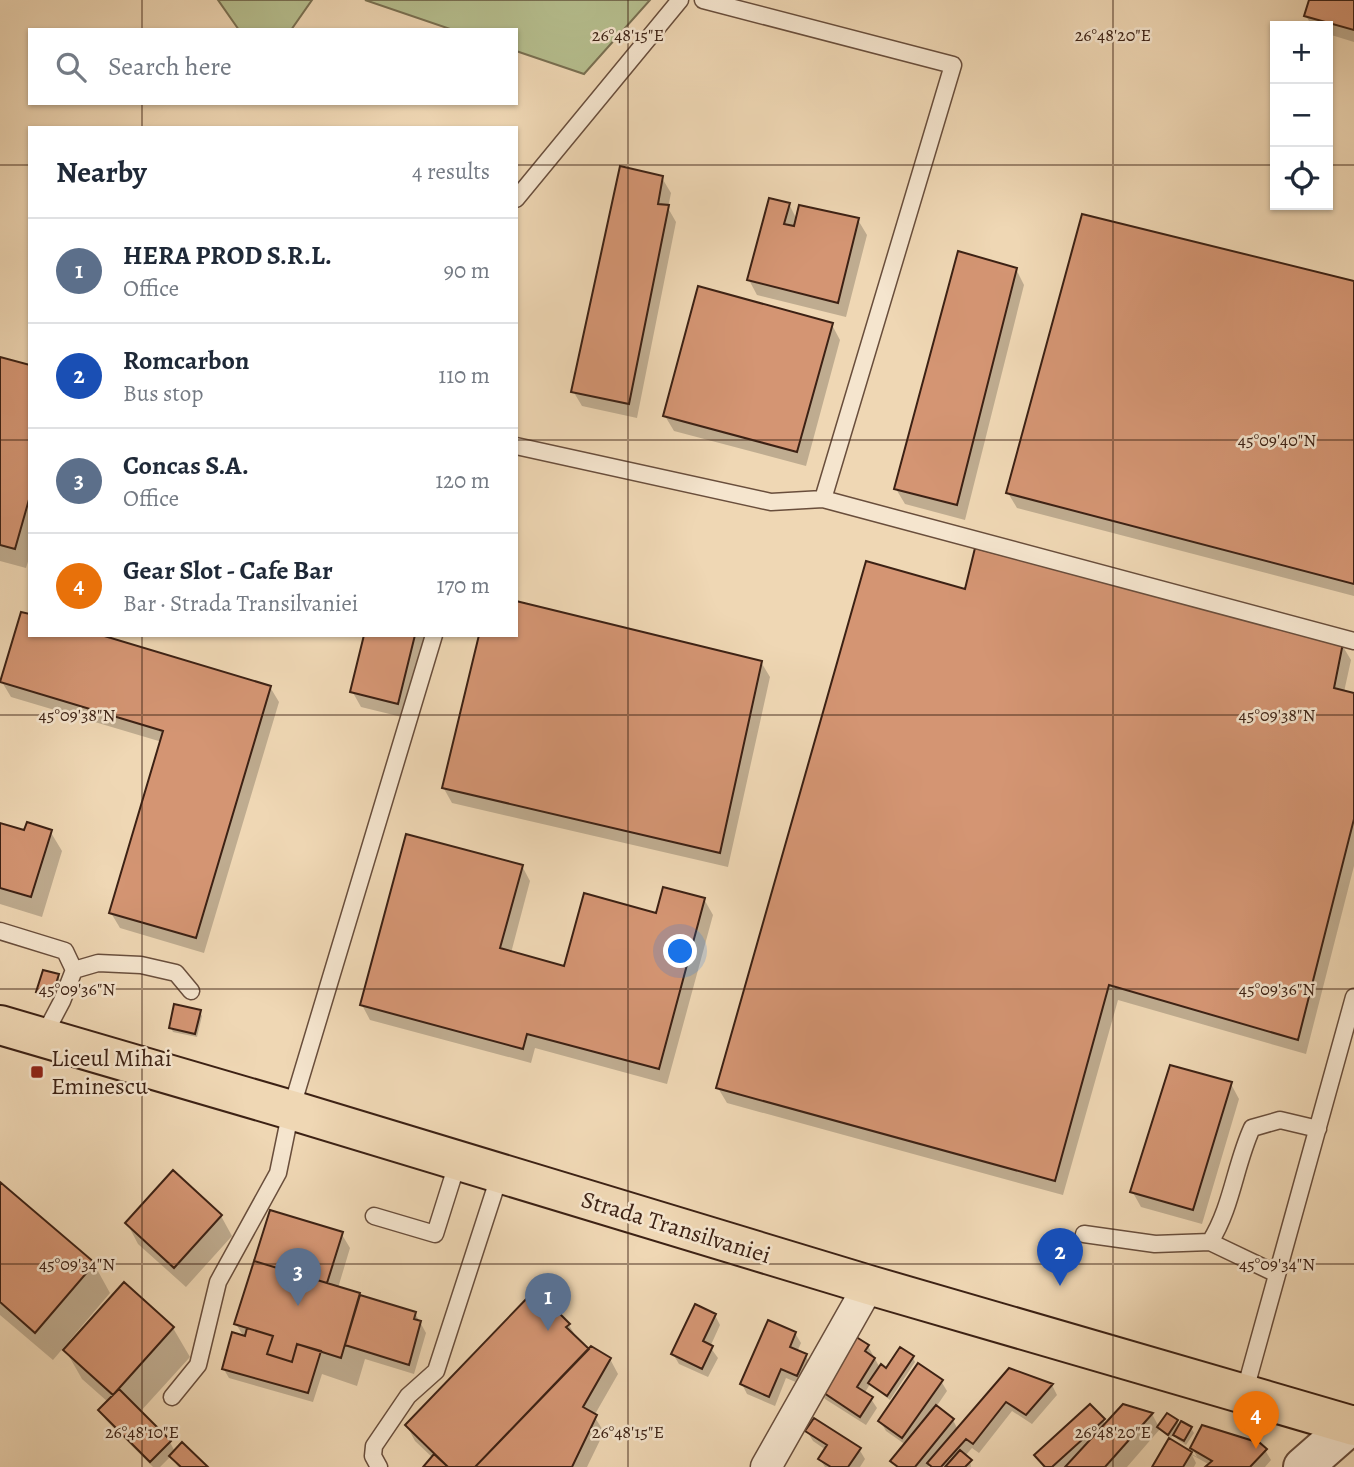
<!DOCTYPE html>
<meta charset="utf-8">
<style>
:root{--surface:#fff;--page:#f2f2f3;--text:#1f2937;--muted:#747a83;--line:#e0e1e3;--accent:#8f2418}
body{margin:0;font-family:Alegreya,serif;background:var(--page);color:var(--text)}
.controls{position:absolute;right:21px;top:21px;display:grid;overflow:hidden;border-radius:0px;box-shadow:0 2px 5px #0004}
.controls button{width:63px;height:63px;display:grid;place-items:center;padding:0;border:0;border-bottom:2px solid var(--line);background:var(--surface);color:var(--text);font:35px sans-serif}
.you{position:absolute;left:681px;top:952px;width:24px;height:24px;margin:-18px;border:5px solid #fff;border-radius:50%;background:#1a73e8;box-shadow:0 0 0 10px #1a73e833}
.badge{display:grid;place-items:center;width:46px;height:46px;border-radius:50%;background:var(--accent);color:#fff;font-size:23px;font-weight:700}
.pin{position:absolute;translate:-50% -58px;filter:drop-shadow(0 2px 4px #0008)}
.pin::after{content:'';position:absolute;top:37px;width:24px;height:21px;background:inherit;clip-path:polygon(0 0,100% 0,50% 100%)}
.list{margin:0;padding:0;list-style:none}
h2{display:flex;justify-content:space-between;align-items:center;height:91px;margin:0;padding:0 28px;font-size:30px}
h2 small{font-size:23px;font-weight:400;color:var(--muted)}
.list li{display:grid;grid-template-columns:46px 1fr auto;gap:21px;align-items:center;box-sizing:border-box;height:105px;padding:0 28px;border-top:2px solid var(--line)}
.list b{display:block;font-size:26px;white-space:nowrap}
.list p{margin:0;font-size:23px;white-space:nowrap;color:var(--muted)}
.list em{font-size:23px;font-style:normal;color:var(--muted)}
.icon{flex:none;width:38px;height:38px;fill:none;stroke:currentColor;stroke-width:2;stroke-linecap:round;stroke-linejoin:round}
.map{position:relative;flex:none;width:1354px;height:1467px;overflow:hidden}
.search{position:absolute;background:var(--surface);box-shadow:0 2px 5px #0004;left:28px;top:28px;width:490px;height:77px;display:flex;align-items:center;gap:18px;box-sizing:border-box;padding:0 24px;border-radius:0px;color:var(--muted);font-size:26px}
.panel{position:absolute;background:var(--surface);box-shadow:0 2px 5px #0004;left:28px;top:126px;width:490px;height:511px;border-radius:0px}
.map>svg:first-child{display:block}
.green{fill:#b6bf8f;stroke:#797052;stroke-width:2}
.shadow{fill:#0003}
.building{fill:#d49573;stroke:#3c2114;stroke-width:2}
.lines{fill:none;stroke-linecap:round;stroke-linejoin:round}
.service-casing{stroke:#694e3c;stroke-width:19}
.minor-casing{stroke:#694e3c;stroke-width:33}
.tertiary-casing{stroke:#694e3c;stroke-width:42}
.primary-casing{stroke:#3c2114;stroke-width:42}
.service{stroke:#f5e5ce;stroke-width:16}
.minor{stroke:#f5e5ce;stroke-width:30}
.tertiary{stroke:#f5e5ce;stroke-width:38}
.primary{stroke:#efd7b4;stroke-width:38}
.ticks{fill:none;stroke:#3c2114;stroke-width:2;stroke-opacity:0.45}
.poi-dot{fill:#8f2418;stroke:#f5e5ce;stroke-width:2.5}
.labels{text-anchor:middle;stroke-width:5;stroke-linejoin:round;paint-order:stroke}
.poi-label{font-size:24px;fill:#3c2114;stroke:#f5e5ce;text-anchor:start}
.street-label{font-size:24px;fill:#3c2114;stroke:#f5e5ce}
.ticks-label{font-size:18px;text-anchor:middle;fill:#3c2114;stroke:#f5e5ce;stroke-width:5;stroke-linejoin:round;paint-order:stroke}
</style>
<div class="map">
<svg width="1354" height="1467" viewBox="0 0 1354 1467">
<rect width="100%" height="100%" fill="#efd7b4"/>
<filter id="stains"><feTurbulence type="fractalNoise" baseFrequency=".00286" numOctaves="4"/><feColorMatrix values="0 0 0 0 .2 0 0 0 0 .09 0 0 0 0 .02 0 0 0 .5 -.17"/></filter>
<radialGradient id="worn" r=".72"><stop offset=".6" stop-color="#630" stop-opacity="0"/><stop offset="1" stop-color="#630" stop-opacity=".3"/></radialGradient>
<!-- green -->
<path class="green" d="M 218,0 L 312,0 L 291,30 L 239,30 Z
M 365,0 L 650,0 L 584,74 L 516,51 L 516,30 L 453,30 Z"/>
<!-- shadow -->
<path class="shadow" d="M 1311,0 L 1354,0 L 1354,42 L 1328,34 L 1328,26 L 1312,26 L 1306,16 Z
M 662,178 L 671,193 L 668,208 L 676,222 L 637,418 L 582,406 L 573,391 Z
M 789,204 L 797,220 L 858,220 L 867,235 L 846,317 L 757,295 L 749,280 Z
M 1016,269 L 1024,285 L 965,520 L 905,504 L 896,489 Z
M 1354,283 L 1354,596 L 1017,508 L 1008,493 Z
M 832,325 L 840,340 L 806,466 L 674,431 L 665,416 Z
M 0,359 L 30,367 L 30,555 L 26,568 L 0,561 Z
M 966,592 L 1342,645 L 1351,660 L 1344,692 L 1354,695 L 1354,866 L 1306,1054 L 1118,1000 L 1063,1195 L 727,1103 L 718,1088 Z
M 30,635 L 270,687 L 279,702 L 204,953 L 120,928 L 111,913 L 162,742 L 11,697 L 2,682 Z
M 366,635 L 427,635 L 406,718 L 361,707 L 352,691 Z
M 761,662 L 770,677 L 728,867 L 452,803 L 443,787 Z
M 0,825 L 25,832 L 50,831 L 62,851 L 42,917 L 0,904 Z
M 522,866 L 530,881 L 511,953 L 565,968 L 658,915 L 704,899 L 713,915 L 667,1084 L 535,1048 L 531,1063 L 370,1020 L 362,1005 Z
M 57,976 L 60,980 L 54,1000 L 41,996 L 38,992 Z
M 199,1011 L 202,1016 L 197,1037 L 173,1032 L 171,1028 Z
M 1231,1084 L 1239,1099 L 1202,1224 L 1141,1207 L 1132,1191 Z
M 0,1184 L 94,1264 L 110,1293 L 53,1360 L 0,1315 Z
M 271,1212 L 341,1233 L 350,1248 L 338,1288 L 415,1313 L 426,1333 L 414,1374 L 365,1359 L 357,1386 L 322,1374 L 313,1402 L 229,1378 L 223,1368 L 244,1337 L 236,1324 Z
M 221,1216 L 232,1236 L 186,1287 L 138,1244 L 127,1223 Z
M 124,1285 L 173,1328 L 190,1357 L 140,1412 L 170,1442 L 175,1452 L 205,1467 L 178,1467 L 171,1456 L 160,1467 L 153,1467 L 106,1420 L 100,1410 L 108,1402 L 82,1379 L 66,1351 Z
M 548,1313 L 569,1325 L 578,1340 L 589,1352 L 610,1359 L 618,1374 L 594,1416 L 604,1432 L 587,1467 L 425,1467 L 433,1458 L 415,1441 L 407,1426 Z
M 715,1315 L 720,1325 L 710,1347 L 718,1358 L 708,1377 L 679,1364 L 673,1354 Z
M 795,1333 L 801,1343 L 797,1352 L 806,1356 L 811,1366 L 803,1385 L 786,1378 L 775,1406 L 747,1394 L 742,1384 Z
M 868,1346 L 880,1368 L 887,1370 L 913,1358 L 915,1362 L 890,1400 L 870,1384 L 864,1394 L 871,1399 L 877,1408 L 866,1425 L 825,1399 L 820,1389 Z
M 1010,1370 L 1052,1385 L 1057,1395 L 1032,1424 L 1012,1411 L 979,1453 L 972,1448 L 965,1456 L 970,1461 L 971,1467 L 931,1467 L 930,1465 L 928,1467 L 896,1467 L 893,1461 L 906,1445 L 886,1431 L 880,1421 L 941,1381 L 947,1391 L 936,1407 L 953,1420 L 958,1430 Z
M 1152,1414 L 1159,1427 L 1177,1421 L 1180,1427 L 1191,1428 L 1194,1433 L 1186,1445 L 1177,1439 L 1174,1433 L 1171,1438 L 1160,1429 L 1127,1467 L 1043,1467 L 1036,1456 L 1103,1420 L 1106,1425 Z
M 807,1431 L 859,1449 L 865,1459 L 860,1467 L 825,1467 L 820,1459 L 826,1450 L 813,1441 Z
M 1170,1441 L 1197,1457 L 1192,1448 L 1265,1450 L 1271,1460 L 1265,1467 L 1208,1467 L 1210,1465 L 1192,1455 L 1196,1463 L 1194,1467 L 1154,1467 Z"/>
<!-- building -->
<path class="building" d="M 1309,0 L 1354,0 L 1354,30 L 1304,16 Z
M 620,166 L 663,176 L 658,204 L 669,205 L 629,404 L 571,392 Z
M 769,198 L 790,203 L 784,224 L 794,226 L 799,205 L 859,218 L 838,303 L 747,280 Z
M 1082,214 L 1354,281 L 1354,584 L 1006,493 Z
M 958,251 L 1017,268 L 957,505 L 894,489 Z
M 698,286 L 833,323 L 797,452 L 663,416 Z
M 0,357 L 30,365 L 30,496 L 15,549 L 0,545 Z
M 975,548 L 1343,643 L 1334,688 L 1354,693 L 1354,819 L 1298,1040 L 1109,985 L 1055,1181 L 716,1088 L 866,561 L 965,589 Z
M 516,601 L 762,661 L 720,853 L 442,788 L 479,635 L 516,635 Z
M 21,612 L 30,614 L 30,635 L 101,635 L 271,686 L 196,938 L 109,913 L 163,731 L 0,682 Z
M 364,635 L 415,635 L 398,704 L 350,692 Z
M 27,822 L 52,830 L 31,897 L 0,888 L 0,823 L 24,830 Z
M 406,834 L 523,865 L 500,948 L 564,966 L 584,893 L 656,913 L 663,887 L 705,898 L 659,1069 L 527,1034 L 523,1049 L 360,1005 Z
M 43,970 L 59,974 L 52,997 L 36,992 Z
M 174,1004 L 201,1010 L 195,1034 L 169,1028 Z
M 1170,1065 L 1232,1082 L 1193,1210 L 1130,1192 Z
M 173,1170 L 222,1215 L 174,1268 L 125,1223 Z
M 0,1182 L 95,1263 L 35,1333 L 0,1302 Z
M 270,1210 L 343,1232 L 327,1283 L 254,1261 Z
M 254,1261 L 360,1293 L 341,1358 L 297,1344 L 292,1362 L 267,1354 L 273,1336 L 234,1324 Z
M 124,1282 L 174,1327 L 113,1395 L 63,1350 Z
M 531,1294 L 548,1311 L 552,1306 L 570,1324 L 566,1327 L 589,1349 L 475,1467 L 448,1467 L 405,1425 Z
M 360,1295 L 416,1312 L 414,1319 L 421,1321 L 409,1365 L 345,1345 Z
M 695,1304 L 716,1314 L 703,1341 L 713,1346 L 702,1369 L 671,1354 Z
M 768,1320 L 796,1332 L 790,1347 L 807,1354 L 797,1376 L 781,1369 L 769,1397 L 740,1384 Z
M 247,1328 L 273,1336 L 267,1354 L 292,1362 L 297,1344 L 321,1351 L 308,1393 L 222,1369 L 232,1332 L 245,1336 Z
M 853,1335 L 869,1345 L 865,1351 L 875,1358 L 857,1387 L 873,1397 L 860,1417 L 818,1389 Z
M 591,1346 L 611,1358 L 583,1407 L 597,1415 L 572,1467 L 475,1467 Z
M 900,1347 L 914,1356 L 887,1396 L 868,1383 L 881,1364 L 886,1368 Z
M 918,1363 L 943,1380 L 902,1438 L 878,1421 Z
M 1009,1368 L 1053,1384 L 1026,1415 L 1006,1402 L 973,1444 L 966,1439 L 941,1467 L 932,1467 L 927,1463 Z
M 119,1389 L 171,1441 L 150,1462 L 98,1410 Z
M 1090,1404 L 1105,1419 L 1052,1467 L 1045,1467 L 1034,1455 Z
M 1123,1404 L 1153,1413 L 1105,1467 L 1065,1467 Z
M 936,1405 L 954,1419 L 915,1467 L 898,1467 L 890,1461 Z
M 1167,1413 L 1178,1420 L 1168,1435 L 1157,1427 Z
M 814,1418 L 861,1448 L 848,1467 L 831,1467 L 818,1459 L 827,1445 L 805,1431 Z
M 1181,1421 L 1192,1427 L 1184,1441 L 1173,1435 Z
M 1202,1425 L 1260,1443 L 1267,1449 L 1250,1467 L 1205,1467 L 1212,1461 L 1190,1448 Z
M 1169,1438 L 1192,1452 L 1183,1467 L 1152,1467 Z
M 182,1442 L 208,1467 L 181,1467 L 169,1456 Z
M 960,1450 L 972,1460 L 965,1467 L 945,1467 Z
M 434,1454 L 448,1467 L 423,1467 Z"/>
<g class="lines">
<defs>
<path id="service" d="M 703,0 L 953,65 L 823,499
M 516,199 L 680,0
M 516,446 L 771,502 L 823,499 L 1354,641
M 0,931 L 65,951 L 74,970
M 43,1037 L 62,1001 L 74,970 L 98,963 L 141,965 L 176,973 L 191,991
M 374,1216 L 435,1234 L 458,1161
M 1084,1234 L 1155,1244 L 1210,1242 C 1232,1207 1235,1165 1252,1128 L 1280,1120 L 1318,1129
M 1210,1242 L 1277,1274
M 1244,1394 L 1354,997
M 172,1397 L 198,1365 L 218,1282 L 278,1173 L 291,1110 L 434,635
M 379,1467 L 373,1456 L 374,1446 L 408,1396 L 436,1371 L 500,1174"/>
<path id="minor" d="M 766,1467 L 869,1285"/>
<path id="tertiary" d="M 1303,1467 L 1351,1425"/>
<path id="primary" d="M 0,1025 L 291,1110 L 869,1285 L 1354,1426"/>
</defs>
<!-- service casing -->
<use href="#service" class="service-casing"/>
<!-- minor casing -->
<use href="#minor" class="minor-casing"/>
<!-- tertiary casing -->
<use href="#tertiary" class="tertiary-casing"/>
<!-- primary casing -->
<use href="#primary" class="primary-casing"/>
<!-- service -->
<use href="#service" class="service"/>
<!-- minor -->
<use href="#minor" class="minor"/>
<!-- tertiary -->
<use href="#tertiary" class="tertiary"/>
<!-- primary -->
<use href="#primary" class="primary"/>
</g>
<!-- ticks -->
<path class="ticks" d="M 142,0 L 142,30M 628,0 L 628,1467M 1113,0 L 1113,1467M 142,103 L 142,128M 0,165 L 30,165M 516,165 L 1275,165M 1328,165 L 1354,165M 0,440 L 30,440M 516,440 L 1354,440M 142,635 L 142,1467M 0,715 L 1354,715M 0,989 L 1354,989M 0,1264 L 1354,1264"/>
<!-- markers -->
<rect class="poi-dot" x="30" y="1065" width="14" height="14" rx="3.5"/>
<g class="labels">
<!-- poi labels -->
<g class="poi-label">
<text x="51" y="1066">Liceul Mihai<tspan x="51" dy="28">Eminescu</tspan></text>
</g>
<!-- street labels -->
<g class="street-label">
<text transform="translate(676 1227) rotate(17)" y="8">Strada Transilvaniei</text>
</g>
</g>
<g class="ticks-label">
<text x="628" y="41">26°48'15"E</text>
<text x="1113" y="41">26°48'20"E</text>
<text x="1277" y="446">45°09'40"N</text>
<text x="77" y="721">45°09'38"N</text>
<text x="1277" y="721">45°09'38"N</text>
<text x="77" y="995">45°09'36"N</text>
<text x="1277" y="995">45°09'36"N</text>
<text x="77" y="1270">45°09'34"N</text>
<text x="1277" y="1270">45°09'34"N</text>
<text x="142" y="1438">26°48'10"E</text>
<text x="628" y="1438">26°48'15"E</text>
<text x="1113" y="1438">26°48'20"E</text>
</g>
<rect width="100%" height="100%" filter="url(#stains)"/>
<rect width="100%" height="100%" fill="url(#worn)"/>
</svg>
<div class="controls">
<button>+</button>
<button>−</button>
<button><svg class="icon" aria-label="locate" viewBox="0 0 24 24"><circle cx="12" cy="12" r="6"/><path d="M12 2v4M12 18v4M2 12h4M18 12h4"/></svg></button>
</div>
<div class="you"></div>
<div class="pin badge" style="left:548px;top:1331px;background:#5c6f8a">1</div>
<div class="pin badge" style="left:1060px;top:1286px;background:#1a4fb4">2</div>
<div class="pin badge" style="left:298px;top:1306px;background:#5c6f8a">3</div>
<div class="pin badge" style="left:1256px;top:1449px;background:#e8710a">4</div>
<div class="search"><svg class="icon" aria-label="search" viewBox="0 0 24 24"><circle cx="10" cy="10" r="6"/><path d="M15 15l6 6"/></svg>Search here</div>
<section class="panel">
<h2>Nearby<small>4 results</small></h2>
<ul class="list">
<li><span class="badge" style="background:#5c6f8a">1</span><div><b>HERA PROD S.R.L.</b><p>Office</p></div><em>90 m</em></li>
<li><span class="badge" style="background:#1a4fb4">2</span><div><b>Romcarbon</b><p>Bus stop</p></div><em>110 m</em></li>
<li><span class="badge" style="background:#5c6f8a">3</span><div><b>Concas S.A.</b><p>Office</p></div><em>120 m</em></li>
<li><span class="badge" style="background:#e8710a">4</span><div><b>Gear Slot - Cafe Bar</b><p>Bar · Strada Transilvaniei</p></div><em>170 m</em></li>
</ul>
</section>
</div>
